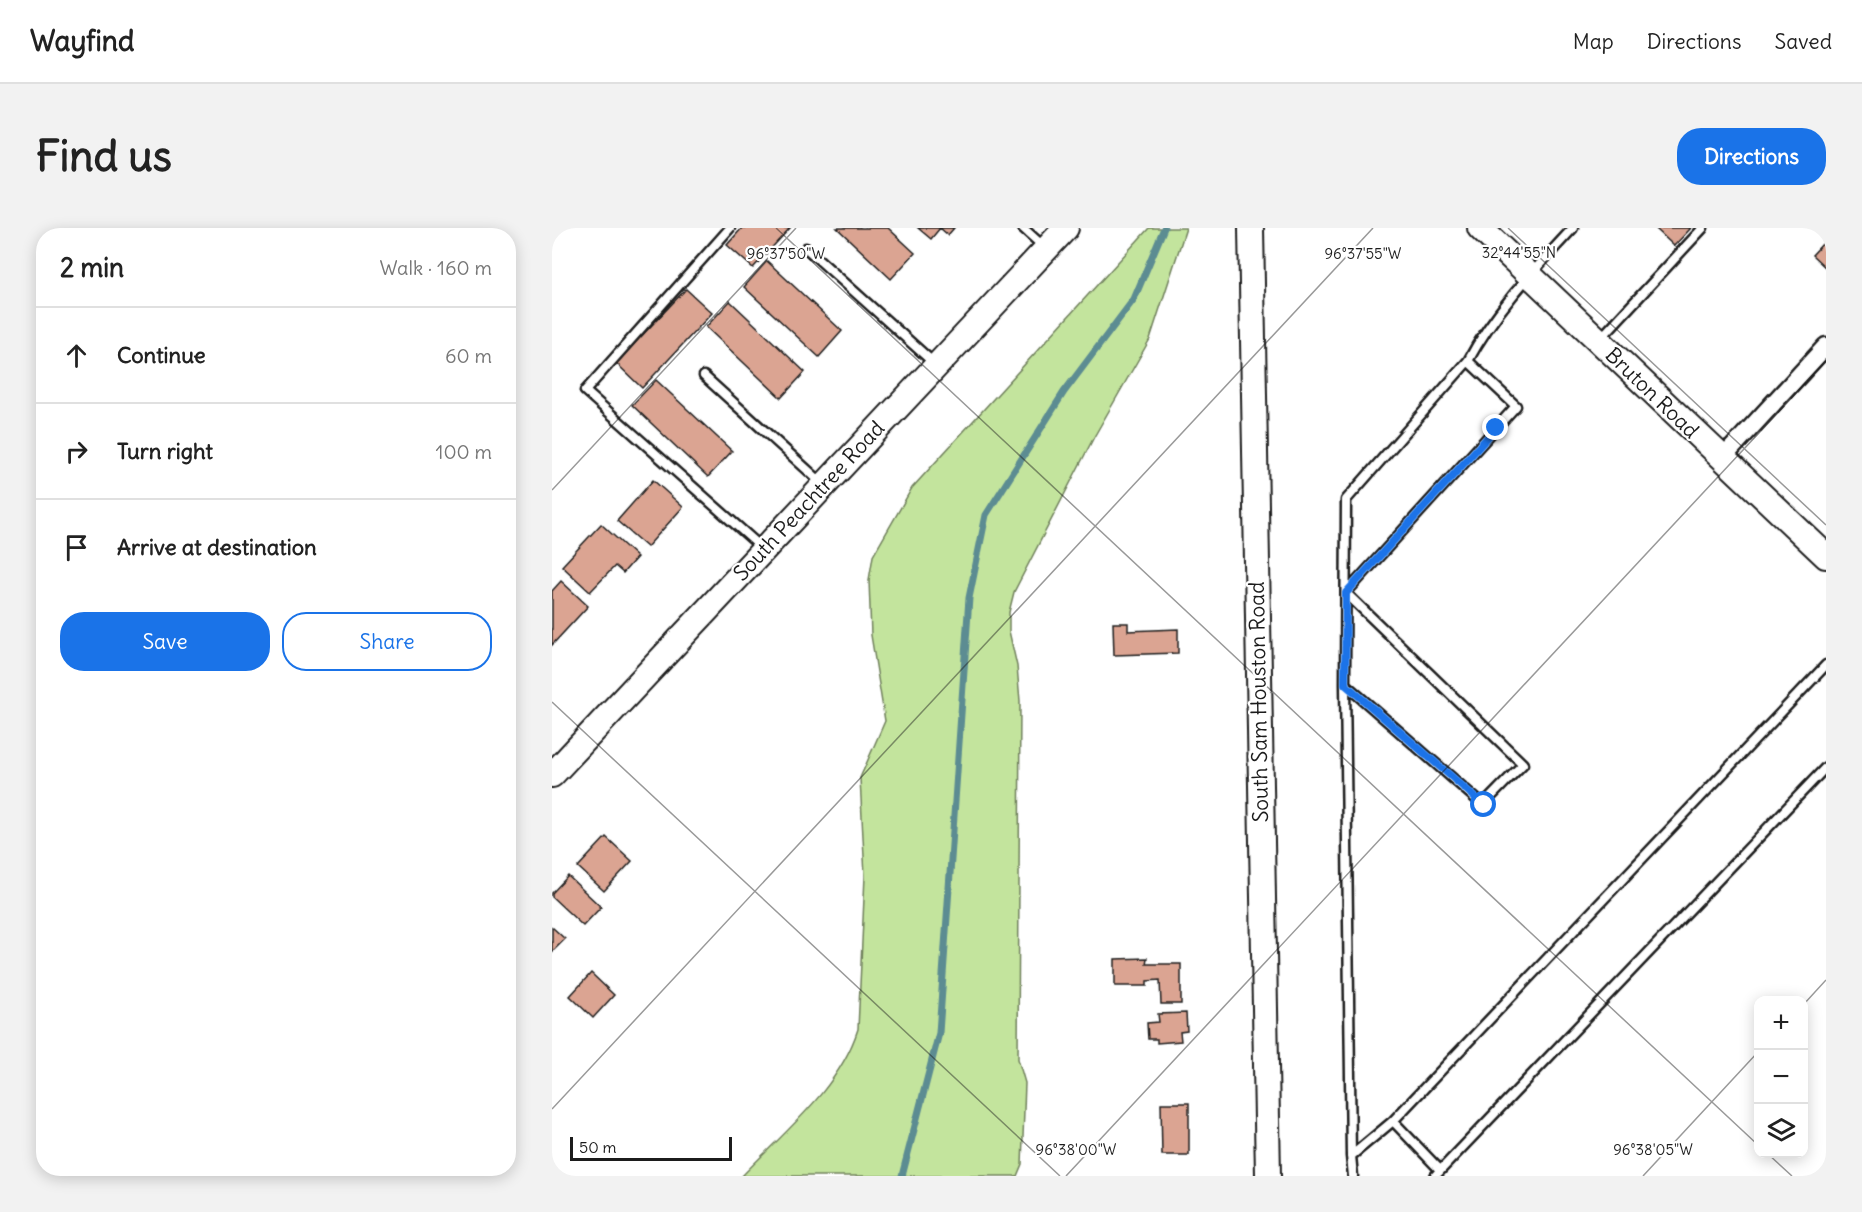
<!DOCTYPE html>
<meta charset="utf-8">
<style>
:root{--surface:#fff;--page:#f2f2f2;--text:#222;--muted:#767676;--line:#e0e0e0;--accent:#1a73e8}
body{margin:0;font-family:Delius,sans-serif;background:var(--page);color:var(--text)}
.controls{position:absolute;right:18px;bottom:18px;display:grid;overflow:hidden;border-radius:12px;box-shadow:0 3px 15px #0003}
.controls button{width:54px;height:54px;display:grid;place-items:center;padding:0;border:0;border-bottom:2px solid var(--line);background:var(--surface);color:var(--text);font:30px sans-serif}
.scale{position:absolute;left:18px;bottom:15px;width:162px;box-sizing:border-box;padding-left:6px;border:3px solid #1c1c1c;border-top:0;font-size:16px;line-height:21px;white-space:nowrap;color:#1c1c1c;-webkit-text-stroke:4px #fff;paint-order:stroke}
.stop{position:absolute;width:18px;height:18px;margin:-14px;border:4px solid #1a73e8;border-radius:50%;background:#fff}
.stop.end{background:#1a73e8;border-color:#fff;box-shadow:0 2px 6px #0008}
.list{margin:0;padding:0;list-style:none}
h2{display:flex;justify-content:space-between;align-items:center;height:78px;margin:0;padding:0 24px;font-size:26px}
h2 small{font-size:20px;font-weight:400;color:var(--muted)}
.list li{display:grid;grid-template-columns:39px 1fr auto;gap:18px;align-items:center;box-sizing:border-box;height:96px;padding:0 24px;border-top:2px solid var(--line)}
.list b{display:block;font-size:22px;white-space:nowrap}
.list em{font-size:20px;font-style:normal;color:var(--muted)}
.actions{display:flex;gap:12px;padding:18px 24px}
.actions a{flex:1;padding:14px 0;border:2px solid var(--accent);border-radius:24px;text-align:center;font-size:21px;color:var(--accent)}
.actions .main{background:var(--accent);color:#fff}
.icon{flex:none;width:33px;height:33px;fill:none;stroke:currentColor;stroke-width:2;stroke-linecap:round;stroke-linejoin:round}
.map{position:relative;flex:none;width:1274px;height:948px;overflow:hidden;border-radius:24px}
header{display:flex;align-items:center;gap:36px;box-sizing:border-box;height:84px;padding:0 30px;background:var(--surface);border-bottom:2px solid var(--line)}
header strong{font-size:28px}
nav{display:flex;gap:33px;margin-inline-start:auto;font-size:21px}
.intro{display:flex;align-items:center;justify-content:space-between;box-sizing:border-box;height:144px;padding:0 36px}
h1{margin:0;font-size:42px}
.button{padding:15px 27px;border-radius:24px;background:var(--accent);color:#fff;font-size:21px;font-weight:700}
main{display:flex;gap:36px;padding:0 36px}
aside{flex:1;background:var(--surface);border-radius:24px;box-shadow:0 3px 15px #0003}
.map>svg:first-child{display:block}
.green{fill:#c3e49d;stroke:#70805c;stroke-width:1.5}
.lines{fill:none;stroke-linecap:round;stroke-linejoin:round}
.stream{stroke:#5c8c92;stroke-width:7}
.building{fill:#dba492;stroke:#1c1c1c;stroke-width:1.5}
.lane-casing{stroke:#1c1c1c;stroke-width:13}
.street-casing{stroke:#1c1c1c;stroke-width:21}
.secondary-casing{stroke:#1c1c1c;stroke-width:28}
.lane{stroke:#fff;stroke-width:8}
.street{stroke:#fff;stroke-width:16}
.secondary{stroke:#fff;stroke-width:24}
.route{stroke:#1a73e8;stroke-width:8}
.ticks{fill:none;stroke:#1c1c1c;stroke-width:1.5;stroke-opacity:0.45}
.labels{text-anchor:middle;stroke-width:4.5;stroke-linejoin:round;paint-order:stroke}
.street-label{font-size:21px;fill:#1c1c1c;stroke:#fff}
.ticks-label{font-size:15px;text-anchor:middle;fill:#1c1c1c;stroke:#fff;stroke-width:4.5;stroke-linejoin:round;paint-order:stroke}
</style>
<header>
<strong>Wayfind</strong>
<nav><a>Map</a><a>Directions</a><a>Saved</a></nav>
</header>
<div class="intro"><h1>Find us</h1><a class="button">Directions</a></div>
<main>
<aside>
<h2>2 min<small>Walk · 160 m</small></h2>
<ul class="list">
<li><svg class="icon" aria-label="ahead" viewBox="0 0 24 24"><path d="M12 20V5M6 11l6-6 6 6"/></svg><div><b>Continue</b></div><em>60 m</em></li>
<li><svg class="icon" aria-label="right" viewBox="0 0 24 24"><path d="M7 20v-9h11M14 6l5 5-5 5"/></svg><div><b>Turn right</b></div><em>100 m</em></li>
<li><svg class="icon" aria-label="arrive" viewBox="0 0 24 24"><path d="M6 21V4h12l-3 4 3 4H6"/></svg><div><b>Arrive at destination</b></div></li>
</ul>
<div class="actions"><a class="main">Save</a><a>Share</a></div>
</aside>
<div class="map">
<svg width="1274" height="948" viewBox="0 0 1274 948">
<rect width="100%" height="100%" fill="#fff"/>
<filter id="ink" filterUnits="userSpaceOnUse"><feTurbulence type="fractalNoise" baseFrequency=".0167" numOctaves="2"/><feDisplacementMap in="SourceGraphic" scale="12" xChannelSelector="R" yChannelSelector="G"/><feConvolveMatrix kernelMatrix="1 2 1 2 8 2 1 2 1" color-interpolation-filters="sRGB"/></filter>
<g filter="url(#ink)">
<!-- green -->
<path class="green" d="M 597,0 L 634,0 L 598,111 L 542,209 L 462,364 L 457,384 L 457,403 L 465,438 L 468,473 L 466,831 L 473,855 L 470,936 L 465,948 L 190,948 C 232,904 287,861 306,801 L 313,648 L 308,550 L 333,493 L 319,407 L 317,352 L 321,328 L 360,260 Z"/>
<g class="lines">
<!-- stream -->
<path class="stream" d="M 350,948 L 387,805 L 417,370 L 434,287 L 512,164 L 582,71 L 612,0"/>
</g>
<!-- building -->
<path class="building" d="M 190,0 L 238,0 L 201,40 L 175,17 Z
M 285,0 L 336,0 L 363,25 L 339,51 Z
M 366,0 L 402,0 L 396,7 L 388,0 L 379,11 Z
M 1103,0 L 1139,0 L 1122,18 Z
M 1274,12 L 1274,40 L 1260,27 Z
M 215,33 L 290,103 L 267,129 L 192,59 Z
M 134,61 L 160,85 L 90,160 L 64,135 Z
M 178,73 L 253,144 L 229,170 L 154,99 Z
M 104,152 L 180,223 L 156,249 L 80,177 Z
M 101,252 L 131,279 L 95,319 L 65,293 Z
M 49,296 L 85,329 L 71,345 L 63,338 L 38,364 L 10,338 Z
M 9,353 L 36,378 L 0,417 L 0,363 Z
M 561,395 L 576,395 L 576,403 L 626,401 L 626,425 L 562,427 Z
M 54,609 L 80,633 L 52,663 L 26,639 Z
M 16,648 L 49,679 L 31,698 L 0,669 L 0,665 Z
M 0,699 L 13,711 L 0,724 Z
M 595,730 L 594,736 L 629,736 L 629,776 L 609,776 L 608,752 L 595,753 L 595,758 L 563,758 L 563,731 Z
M 39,745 L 62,767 L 41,790 L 18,768 Z
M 634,785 L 635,803 L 628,804 L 629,813 L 605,815 L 605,811 L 596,811 L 595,795 L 607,794 L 606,786 Z
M 609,875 L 637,875 L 637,927 L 610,927 Z"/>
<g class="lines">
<defs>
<path id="lane" d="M 178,0 L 33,163 L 210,320
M 471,0 L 492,19
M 254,20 L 384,137
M 1049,110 L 1151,0
M 916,133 L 794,272 L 793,456 L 931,577 L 971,536 L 794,365 L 964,178 L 916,133 C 942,84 983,41 1021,0
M 152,148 L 272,257
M 793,456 L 799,928
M 841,893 L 888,942
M 801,948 L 799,928 L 841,893 L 1274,437
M 883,948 L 1274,539"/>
<path id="street" d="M 1170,231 L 1274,118"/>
<path id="secondary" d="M 699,0 L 716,948
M 928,0 L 1274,328
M 0,547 L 514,0"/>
</defs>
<!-- lane casing -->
<use href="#lane" class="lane-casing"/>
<!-- street casing -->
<use href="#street" class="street-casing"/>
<!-- secondary casing -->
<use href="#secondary" class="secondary-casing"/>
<!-- lane -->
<use href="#lane" class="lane"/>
<!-- street -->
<use href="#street" class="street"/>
<!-- secondary -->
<use href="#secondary" class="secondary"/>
</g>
</g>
<g class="lines" filter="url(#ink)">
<!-- route -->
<path class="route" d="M 932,577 L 793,456 L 794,365 L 944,200"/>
</g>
<!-- ticks -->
<path class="ticks" d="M 224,0 L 1206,917M 956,0 L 1274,297M 0,262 L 244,0M 0,474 L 508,948M 1252,776 L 1274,752M 0,881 L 821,0M 1216,926 L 1240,948M 514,948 L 1274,133M 1091,948 L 1206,824"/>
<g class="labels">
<!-- street labels -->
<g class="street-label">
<text transform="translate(1100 165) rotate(44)" y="7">Bruton Road</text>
<text transform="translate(257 273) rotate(-47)" y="7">South Peachtree Road</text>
<text transform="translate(707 474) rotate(-91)" y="7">South Sam Houston Road</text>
</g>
</g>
<g class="ticks-label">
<text x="967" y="30">32°44'55"N</text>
<text x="234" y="31">96°37'50"W</text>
<text x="811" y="31">96°37'55"W</text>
<text x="524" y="927">96°38'00"W</text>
<text x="1101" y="927">96°38'05"W</text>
</g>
</svg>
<div class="controls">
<button>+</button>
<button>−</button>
<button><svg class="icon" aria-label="layers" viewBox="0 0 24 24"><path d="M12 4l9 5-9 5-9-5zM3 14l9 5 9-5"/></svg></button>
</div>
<div class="scale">50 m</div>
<div class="stop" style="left:932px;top:577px"></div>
<div class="stop end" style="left:944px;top:200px"></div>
</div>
</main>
